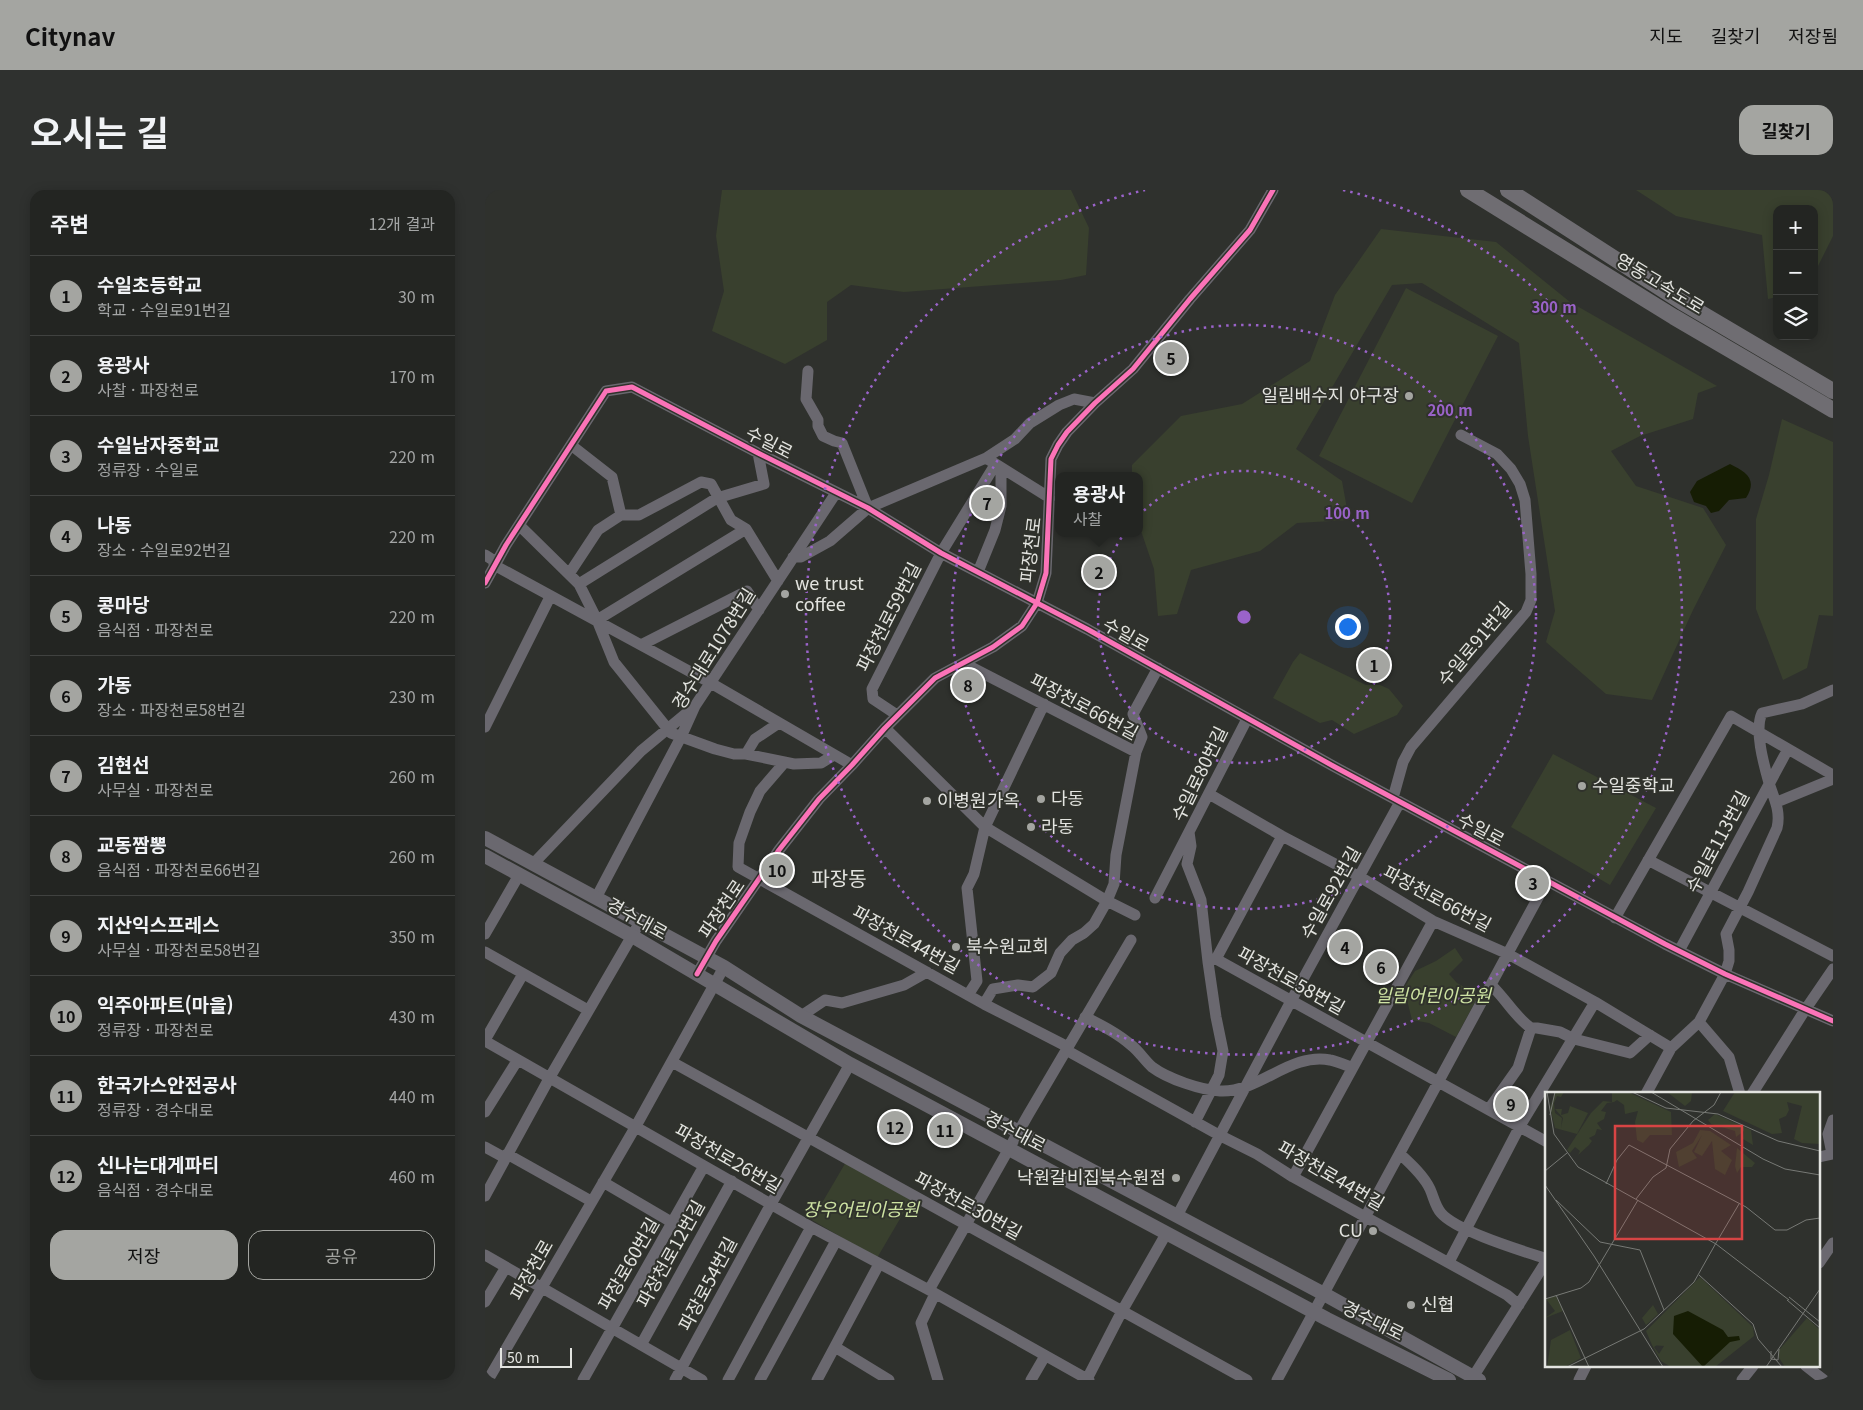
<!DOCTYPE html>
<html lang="ko">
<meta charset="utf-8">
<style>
:root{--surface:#232522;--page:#2f312f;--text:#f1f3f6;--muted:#a3a5a5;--line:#404240;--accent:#a4a5a1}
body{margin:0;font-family:Georgia,"Noto Sans KR",serif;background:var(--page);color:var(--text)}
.controls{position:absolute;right:15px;top:15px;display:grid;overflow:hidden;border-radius:10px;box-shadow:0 2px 12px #0003}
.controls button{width:45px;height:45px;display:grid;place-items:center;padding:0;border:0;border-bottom:1px solid var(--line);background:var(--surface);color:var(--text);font:25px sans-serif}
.scale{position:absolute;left:15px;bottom:12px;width:72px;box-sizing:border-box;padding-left:5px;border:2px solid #e3e4e0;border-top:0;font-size:14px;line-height:18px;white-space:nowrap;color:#e3e4e0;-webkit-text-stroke:4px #30322c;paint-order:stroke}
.you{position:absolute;left:862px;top:436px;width:18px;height:18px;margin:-12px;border:4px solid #fff;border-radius:50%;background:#1a73e8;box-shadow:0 0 0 8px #1a73e833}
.badge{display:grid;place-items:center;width:32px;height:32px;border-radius:50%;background:var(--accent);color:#111;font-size:16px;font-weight:700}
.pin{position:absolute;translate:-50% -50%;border:2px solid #fff;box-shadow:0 1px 5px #0006}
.popup{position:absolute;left:570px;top:282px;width:88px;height:65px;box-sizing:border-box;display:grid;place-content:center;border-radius:10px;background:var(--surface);filter:drop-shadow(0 1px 4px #0005);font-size:16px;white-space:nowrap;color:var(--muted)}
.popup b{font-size:19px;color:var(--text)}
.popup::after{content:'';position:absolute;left:50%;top:100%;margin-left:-10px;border:10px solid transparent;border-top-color:var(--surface)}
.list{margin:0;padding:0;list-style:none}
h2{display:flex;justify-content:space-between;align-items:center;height:65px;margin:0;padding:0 20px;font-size:21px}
h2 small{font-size:16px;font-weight:400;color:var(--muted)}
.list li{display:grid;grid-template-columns:32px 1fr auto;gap:15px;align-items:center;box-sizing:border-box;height:80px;padding:0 20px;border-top:1px solid var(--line)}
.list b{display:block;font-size:19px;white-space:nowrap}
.list p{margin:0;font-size:16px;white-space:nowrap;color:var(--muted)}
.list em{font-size:16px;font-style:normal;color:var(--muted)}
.actions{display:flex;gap:10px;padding:15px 20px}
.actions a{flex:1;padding:11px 0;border:1px solid var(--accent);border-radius:15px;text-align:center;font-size:18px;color:var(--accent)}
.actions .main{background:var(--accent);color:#111}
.icon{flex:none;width:28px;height:28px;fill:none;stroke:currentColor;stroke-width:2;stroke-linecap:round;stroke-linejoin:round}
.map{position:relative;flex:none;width:1348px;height:1190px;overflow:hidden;border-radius:15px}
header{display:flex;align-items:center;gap:30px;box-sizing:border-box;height:70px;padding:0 25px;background:var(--accent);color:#111}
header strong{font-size:24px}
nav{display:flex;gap:28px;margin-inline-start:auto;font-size:18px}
.intro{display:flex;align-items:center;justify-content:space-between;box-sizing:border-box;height:120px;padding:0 30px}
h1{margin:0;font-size:35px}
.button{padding:12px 22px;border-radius:15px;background:var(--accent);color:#111;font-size:18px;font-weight:700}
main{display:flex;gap:30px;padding:0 30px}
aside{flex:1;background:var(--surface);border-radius:15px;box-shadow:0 2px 12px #0003}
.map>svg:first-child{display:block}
.green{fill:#39402e}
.water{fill:#161d04}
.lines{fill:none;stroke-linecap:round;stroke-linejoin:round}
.minor{stroke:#6a686f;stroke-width:11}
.major{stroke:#6a686f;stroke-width:14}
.highway{stroke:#6f6d72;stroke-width:16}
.cycleway-casing{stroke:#30322c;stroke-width:8}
.cycleway{stroke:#fb73b8;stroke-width:5}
.ring{fill:none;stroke:#9a63c9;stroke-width:2.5;stroke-dasharray:2.5 5}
.poi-dot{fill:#a4a5a1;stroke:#30322c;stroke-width:2}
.labels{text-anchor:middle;stroke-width:4;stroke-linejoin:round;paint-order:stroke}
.street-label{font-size:18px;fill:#e3e4e0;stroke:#30322c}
.poi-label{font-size:18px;fill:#e3e4e0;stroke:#30322c;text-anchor:start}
.park-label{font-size:18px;font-style:italic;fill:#cee3a3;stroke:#30322c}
.quarter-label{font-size:20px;fill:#e3e4e0;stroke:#30322c}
.inset-road{fill:none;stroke:#777975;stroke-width:1}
.view{fill:#d84444;fill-opacity:0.15;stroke:#d84444;stroke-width:2.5}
.inset-edge{fill:none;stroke:#e3e4e0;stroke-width:2.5}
.centre{fill:#9a63c9;stroke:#30322c;stroke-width:2.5}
.ring-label{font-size:15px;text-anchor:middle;font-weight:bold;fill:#9a63c9;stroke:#30322c;stroke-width:4;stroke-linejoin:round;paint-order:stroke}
</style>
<header>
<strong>Citynav</strong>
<nav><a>지도</a><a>길찾기</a><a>저장됨</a></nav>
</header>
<div class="intro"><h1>오시는 길</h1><a class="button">길찾기</a></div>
<main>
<aside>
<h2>주변<small>12개 결과</small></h2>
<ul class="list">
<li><span class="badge">1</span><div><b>수일초등학교</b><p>학교 · 수일로91번길</p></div><em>30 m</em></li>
<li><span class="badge">2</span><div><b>용광사</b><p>사찰 · 파장천로</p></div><em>170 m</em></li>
<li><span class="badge">3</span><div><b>수일남자중학교</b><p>정류장 · 수일로</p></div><em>220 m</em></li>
<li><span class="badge">4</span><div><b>나동</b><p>장소 · 수일로92번길</p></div><em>220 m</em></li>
<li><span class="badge">5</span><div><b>콩마당</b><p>음식점 · 파장천로</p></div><em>220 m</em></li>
<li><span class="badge">6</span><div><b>가동</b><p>장소 · 파장천로58번길</p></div><em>230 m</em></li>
<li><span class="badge">7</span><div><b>김현선</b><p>사무실 · 파장천로</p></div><em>260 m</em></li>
<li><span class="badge">8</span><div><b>교동짬뽕</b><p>음식점 · 파장천로66번길</p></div><em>260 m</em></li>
<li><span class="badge">9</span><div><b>지산익스프레스</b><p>사무실 · 파장천로58번길</p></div><em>350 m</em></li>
<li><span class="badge">10</span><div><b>익주아파트(마을)</b><p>정류장 · 파장천로</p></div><em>430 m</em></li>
<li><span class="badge">11</span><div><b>한국가스안전공사</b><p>정류장 · 경수대로</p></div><em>440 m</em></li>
<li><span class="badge">12</span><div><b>신나는대게파티</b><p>음식점 · 경수대로</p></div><em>460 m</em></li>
</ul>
<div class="actions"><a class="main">저장</a><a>공유</a></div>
</aside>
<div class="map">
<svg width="1348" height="1190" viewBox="0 0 1348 1190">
<rect width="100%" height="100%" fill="#2f312d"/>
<!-- green -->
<path class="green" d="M 237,0 L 586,0 L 604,38 L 601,85 L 576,90 L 419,102 L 366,95 L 342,112 L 342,150 L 300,174 L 227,141 L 239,101 L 231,46 Z
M 1151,0 L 1348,0 L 1348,46 L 1329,84 L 1329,19 L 1292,19 L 1292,107 L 1283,109 L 1277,45 L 1191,26 Z
M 896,39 L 1011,52 L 1085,112 L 1232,196 L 1213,203 L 1208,229 L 1155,246 L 1126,261 L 1151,296 L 1218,318 L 1241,355 L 1208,420 L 1167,510 L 1121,504 L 1061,452 L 1070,421 L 1043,246 L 1034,153 L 937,93 L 907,95 L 811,259 L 857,291 L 864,330 L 812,333 L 775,361 L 706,380 L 692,424 L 673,426 L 669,379 L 654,335 L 654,286 L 647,286 L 647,275 L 696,226 L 757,214 L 825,171 L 850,105 Z
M 921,98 L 1013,146 L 927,313 L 834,266 Z
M 1297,229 L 1348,252 L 1348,426 L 1334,425 L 1322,478 L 1298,490 L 1271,419 L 1271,329 L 1284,285 Z
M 815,463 L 881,495 L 895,495 L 904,499 L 918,516 L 912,525 L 869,544 L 847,530 L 835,533 L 788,508 L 808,472 Z
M 1068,564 L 1171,618 L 1125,695 L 1026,637 Z
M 970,758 L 978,770 L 964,784 L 972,793 L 994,805 L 971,847 L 944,833 L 927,830 L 919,798 L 930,781 L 951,771 Z
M 361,972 L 426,1010 L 392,1068 L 327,1030 Z"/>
<!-- water -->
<path class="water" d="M 1245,274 C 1261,282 1273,289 1261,308 L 1244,310 L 1234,321 L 1226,323 L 1221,316 L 1209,312 L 1205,302 L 1212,291 Z"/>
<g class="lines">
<!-- minor -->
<path class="minor" d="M 323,181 L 321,209 L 333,230 L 333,236 L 338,246 L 349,251 L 357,253 L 383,318
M 86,255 L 127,287 L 136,325
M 501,268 L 530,249 L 545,233 L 574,215 L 589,209 L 610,213
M 34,335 L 94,394 L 112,430 L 129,472 L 186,543 L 230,559 L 249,564 L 261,564 L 309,574 L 336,573 L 349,565
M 0,365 L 11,372
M 308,367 L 316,367 L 345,351 L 383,318 L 501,268 L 565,308
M 9,375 L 224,492 L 367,575
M 493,382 L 510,340 L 516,316 L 516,279
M 84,384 L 113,340 L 136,325 L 154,325 L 216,292 L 226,294 L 246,330 L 261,339 L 293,391
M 0,393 L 21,355 L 121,201 L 147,197 L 273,263 L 383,318 L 456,363 L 602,439 L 850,577 L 1180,754 L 1240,784 L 1348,831
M 94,394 L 232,308 L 279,294 L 273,263
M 112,430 L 261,339
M 156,455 L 262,401 L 274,420
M 478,473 L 651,562
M 412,525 L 388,509 L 387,499 L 456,363 L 510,275
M 0,537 L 65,407
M 400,538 L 500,637 L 622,711 L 650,725
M 261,564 L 270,549 L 294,533
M 300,572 L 275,601 L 265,622 L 254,653 L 253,677 L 499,814 L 583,857
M 724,604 L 797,646 L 875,687 L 948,731 L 1023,764 L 1110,812 L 1186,858
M 908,608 L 918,572 L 926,557 L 1041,422 L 1046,410 L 1046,384 L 1040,310 L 1035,294 L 1026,279 L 1012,264 L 976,245
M 1292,612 L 1348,589
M 704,642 L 706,656 L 702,674 L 716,710 L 723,772 L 731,827 L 738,861 L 734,885 L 710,932
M 797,646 L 731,769 L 1062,952
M 1163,670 L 1348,766
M 48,674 L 156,561 L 209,517
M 111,708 L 196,547 L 210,516 L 351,303
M 670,708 L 762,529
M 1130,728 L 1246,526 L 1348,585
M 0,744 L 34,685
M 1194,761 L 1303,559
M 0,762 L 103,820
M 212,784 L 231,751 L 294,660 L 334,609 L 367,575 L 400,538 L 450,488 L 508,457 L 537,436 L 552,413 L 561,383 L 566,269 L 573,255 L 582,242 L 610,213 L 648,179 L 705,109 L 765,40 L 788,0
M 1006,795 C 1021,809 1030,827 1046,838 L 1052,838 L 1075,842 L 1089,849 L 1145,863 L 1165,845
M 483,805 L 492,791 L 482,698 L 489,684 L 500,637 L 559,514
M 499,814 L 508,799 L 533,795 L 548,797 L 566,783 L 575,763 L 587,750 L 599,743 L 609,734 L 622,711 L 629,694 L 631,665 L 651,562 L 657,547 L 648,524 L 673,478
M 316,826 L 340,810 L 357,813 L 419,795 L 442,782
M 600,827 C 616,835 632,843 646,855 C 654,861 659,870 667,877 C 683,889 716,900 735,901 C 774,903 805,862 845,870 C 852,871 859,875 866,877
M 1214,832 L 1244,867 L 1255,904
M 0,850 L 38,784
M 0,851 L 326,1037 L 444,1100 L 604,1190
M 581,860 L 734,945 L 772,964 L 808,987 L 1022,1105 L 1034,1115
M 187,872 L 762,1190
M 1161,904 L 1186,858 L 1214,832 L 1240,784 L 1244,771 L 1244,760 L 1241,744 L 1263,702 L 1292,638 C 1296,621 1289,609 1284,593 C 1279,575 1269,540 1277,523 L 1317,514 L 1348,500
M 1267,904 L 1320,820 L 1348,779
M 1004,919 L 1033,878 L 1046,838
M 0,922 L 32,871
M 0,957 L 20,968
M 22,964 L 106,1011
M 915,964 C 926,974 939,986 945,999 C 949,1008 950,1016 956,1023 C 971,1041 1038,1061 1062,1069
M 1334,967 L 1347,964 L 1343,944 L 1348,930
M 808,987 L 948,731
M 118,992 L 188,1033
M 0,1006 L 65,887 L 155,732
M 692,1026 L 806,811 L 915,612
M 0,1065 L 217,1190
M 964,1072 L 1035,936 L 1110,812
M 1334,1073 L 1348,1053
M 444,1100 L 543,925 L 646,750
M 450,1104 L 436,1133 L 453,1190
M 0,1112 L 21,1077
M 156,1155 L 247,991
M 350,1157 L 404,1190
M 1321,1176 L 1339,1190
M 988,1187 L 1062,1070
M 602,1189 L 637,1121 L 681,1044
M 3,1190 L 151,936 L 239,777
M 98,1190 L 219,976
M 190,1190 L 286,1014 L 365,874
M 243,1190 L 326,1037
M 275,1190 L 351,1051
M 332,1190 L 394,1074
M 546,1190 L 560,1166
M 792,1190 L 1062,691
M 1094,1190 L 1101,1176
M 1257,1190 L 1268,1176"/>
<!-- major -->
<path class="major" d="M 0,648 L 239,777 L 316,826 L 839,1104 L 994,1190
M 0,666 L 147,746 L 365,874 L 842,1129 L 964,1190"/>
<!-- highway -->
<path class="highway" d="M 983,0 L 1189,127 L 1348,220
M 1023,0 L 1197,112 L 1348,201"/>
<defs>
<path id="cycleway" d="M 0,393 L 21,355 L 121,201 L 147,197 L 273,263 L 383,318 L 456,363 L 602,439 L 850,577 L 1180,754 L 1240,784 L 1348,831
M 212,784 L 231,751 L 294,660 L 334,609 L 367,575 L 400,538 L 450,488 L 508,457 L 537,436 L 552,413 L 561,383 L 566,269 L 573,255 L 582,242 L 610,213 L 648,179 L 705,109 L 765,40 L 788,0"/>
</defs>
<!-- cycleway casing -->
<use href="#cycleway" class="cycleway-casing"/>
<!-- cycleway -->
<use href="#cycleway" class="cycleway"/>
</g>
<!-- distance rings -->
<g class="ring">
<circle cx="759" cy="427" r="146"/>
<circle cx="759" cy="427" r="292"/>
<path d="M858 0A438 438 0 1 1 660 0"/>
</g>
<!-- markers -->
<g class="poi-dot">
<circle cx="924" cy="206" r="5"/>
<circle cx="300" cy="404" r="5"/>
<circle cx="1097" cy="596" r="5"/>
<circle cx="556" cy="609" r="5"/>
<circle cx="442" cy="611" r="5"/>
<circle cx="546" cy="637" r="5"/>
<circle cx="471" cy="757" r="5"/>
<circle cx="691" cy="988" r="5"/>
<circle cx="888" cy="1041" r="5"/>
<circle cx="926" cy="1115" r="5"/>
</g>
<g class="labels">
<!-- street labels -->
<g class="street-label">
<text transform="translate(1175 94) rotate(31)" y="6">영동고속도로</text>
<text transform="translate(284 253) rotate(27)" y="6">수일로</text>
<text transform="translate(546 360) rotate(-83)" y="6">파장천로</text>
<text transform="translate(404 427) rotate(-63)" y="6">파장천로59번길</text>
<text transform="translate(641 445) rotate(29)" y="6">수일로</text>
<text transform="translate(990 454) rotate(-50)" y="6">수일로91번길</text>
<text transform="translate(229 459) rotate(-58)" y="6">경수대로1078번길</text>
<text transform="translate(599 517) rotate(28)" y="6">파장천로66번길</text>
<text transform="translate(715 584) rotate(-64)" y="6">수일로80번길</text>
<text transform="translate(996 640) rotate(28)" y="6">수일로</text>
<text transform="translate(1233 652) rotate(-62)" y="6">수일로113번길</text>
<text transform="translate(846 703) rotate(-61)" y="6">수일로92번길</text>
<text transform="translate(952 709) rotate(28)" y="6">파장천로66번길</text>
<text transform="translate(237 719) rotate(-56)" y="6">파장천로</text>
<text transform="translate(152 729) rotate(29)" y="6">경수대로</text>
<text transform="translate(421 750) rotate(29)" y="6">파장천로44번길</text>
<text transform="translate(806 791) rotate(29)" y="6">파장천로58번길</text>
<text transform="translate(530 942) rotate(28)" y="6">경수대로</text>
<text transform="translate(243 969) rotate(30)" y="6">파장천로26번길</text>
<text transform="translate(846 986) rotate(30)" y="6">파장천로44번길</text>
<text transform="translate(483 1016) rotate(29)" y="6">파장천로30번길</text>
<text transform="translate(186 1064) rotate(-61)" y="6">파장천로12번길</text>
<text transform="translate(144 1074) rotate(-60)" y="6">파장로60번길</text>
<text transform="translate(47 1080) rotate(-60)" y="6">파장천로</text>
<text transform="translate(223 1094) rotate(-62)" y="6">파장로54번길</text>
<text transform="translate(888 1131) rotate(26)" y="6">경수대로</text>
</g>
<!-- poi labels -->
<g class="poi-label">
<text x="914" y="212" text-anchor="end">일림배수지 야구장</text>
<text x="310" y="400">we trust<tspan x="310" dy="21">coffee</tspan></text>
<text x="1107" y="602">수일중학교</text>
<text x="566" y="615">다동</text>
<text x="452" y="617">이병원가옥</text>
<text x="556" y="643">라동</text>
<text x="481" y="763">북수원교회</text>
<text x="681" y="994" text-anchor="end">낙원갈비집북수원점</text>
<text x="878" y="1047" text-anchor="end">CU</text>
<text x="936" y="1121">신협</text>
</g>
<!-- park labels -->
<g class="park-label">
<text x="948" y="812">일림어린이공원</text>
<text x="376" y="1026">장우어린이공원</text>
</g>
<!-- quarter labels -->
<g class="quarter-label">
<text x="354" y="696">파장동</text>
</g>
</g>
<!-- overview -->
<g transform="translate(1060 902)">
<rect width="275" height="275" fill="#2f312d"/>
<path d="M 10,0 L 19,0 L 16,5 L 12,4 L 9,11 L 10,21 L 17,26 L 16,36 L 18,26 L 10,17 L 17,17 L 16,23 L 23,21 L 25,14 L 43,21 L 32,42 L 10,36 L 5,15 ZM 67,0 L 83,0 L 126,20 L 127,43 L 105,43 L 98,51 L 92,48 L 90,30 L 93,19 L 80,22 L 79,13 L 72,8 L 69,10 L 62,11 L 56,19 L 61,20 L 59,27 L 52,31 L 57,38 L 52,37 L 50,43 L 44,46 L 47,49 L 44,53 L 33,63 L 35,59 L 30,55 L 25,61 L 22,58 L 46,21 L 58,9 L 67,10 ZM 122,0 L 147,0 L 146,9 L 140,14 ZM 190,0 L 275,0 L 275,52 L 257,51 L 249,47 L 257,14 L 242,10 L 244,18 L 241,24 L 234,27 L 237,41 L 227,42 L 178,19 ZM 170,22 L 206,38 L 208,53 L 198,47 L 199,39 L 191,45 L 190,39 L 166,32 L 163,28 ZM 155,38 L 165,39 L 186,53 L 176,59 L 187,68 L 180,83 L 170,77 L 167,49 L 157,64 L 149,60 L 157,43 L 147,59 L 152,66 L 134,75 L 131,60 L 148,51 ZM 192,56 L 210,71 L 207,75 L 196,75 L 192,81 L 190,74 ZM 155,185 L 208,235 L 209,244 L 170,275 L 126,275 L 116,269 L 107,253 L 112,253 L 109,255 L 114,262 L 119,254 L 107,253 L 101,239 ZM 11,204 L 18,219 L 0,226 L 10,219 L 1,207 ZM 108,213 L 113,222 L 101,233 L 97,226 ZM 262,226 L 275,238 L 275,275 L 240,275 L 234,266 L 234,258 ZM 25,238 L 36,266 L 20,275 L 2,275 L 6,248 Z" fill="#39402e"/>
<path d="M 143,219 L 178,238 L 183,245 L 194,244 L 195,248 L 185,250 L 158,275 L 128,242 L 129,224 Z" fill="#161d04"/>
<path class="inset-road" d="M 2,0 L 9,42 L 33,75 L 171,152 L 244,208M 87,0 L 121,16 L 173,22 L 233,49 L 275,59M 106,0 L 218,67 L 240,77 L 275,83M 5,23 L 10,0M 0,79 L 22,61M 61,92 L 72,68 L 84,53 L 201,115 L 230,138 L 242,138 L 261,128 L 275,126M 0,93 L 49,164 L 118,275M 91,107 L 108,85 L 121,76 L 125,57 L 148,29 L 169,13 L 176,0M 11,108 L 55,150 L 95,158 L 119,218M 171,151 L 194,112M 154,183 L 208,232 L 213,247 L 237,275M 11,203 L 44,275M 244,205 L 275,230M 0,207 L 36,196 L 44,190 L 93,108M 242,208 L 275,236M 226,259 L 226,267 L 233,268 L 234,257M 22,275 L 99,237 L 149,190 L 171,151M 221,275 L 275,197"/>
<path class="view" d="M 70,34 L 197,34 L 197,147 L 70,147 Z"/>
<rect width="275" height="275" class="inset-edge"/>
</g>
<circle cx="759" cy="427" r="8" class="centre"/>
<g class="ring-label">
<text x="1069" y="123">300 m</text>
<text x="965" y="226">200 m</text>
<text x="862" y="329">100 m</text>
</g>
</svg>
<div class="controls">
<button>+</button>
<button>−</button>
<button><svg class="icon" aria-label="layers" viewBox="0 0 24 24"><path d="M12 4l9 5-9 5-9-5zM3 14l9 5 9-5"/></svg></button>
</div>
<div class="scale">50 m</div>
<div class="you"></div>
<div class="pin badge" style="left:889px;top:475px">1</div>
<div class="pin badge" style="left:614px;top:382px">2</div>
<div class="popup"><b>용광사</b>사찰</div>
<div class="pin badge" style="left:1048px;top:693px">3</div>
<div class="pin badge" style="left:860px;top:757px">4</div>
<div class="pin badge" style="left:686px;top:168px">5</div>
<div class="pin badge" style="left:896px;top:777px">6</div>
<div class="pin badge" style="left:502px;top:313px">7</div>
<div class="pin badge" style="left:483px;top:495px">8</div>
<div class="pin badge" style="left:1026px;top:914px">9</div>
<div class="pin badge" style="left:292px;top:680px">10</div>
<div class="pin badge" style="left:460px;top:940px">11</div>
<div class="pin badge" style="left:410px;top:937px">12</div>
</div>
</main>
